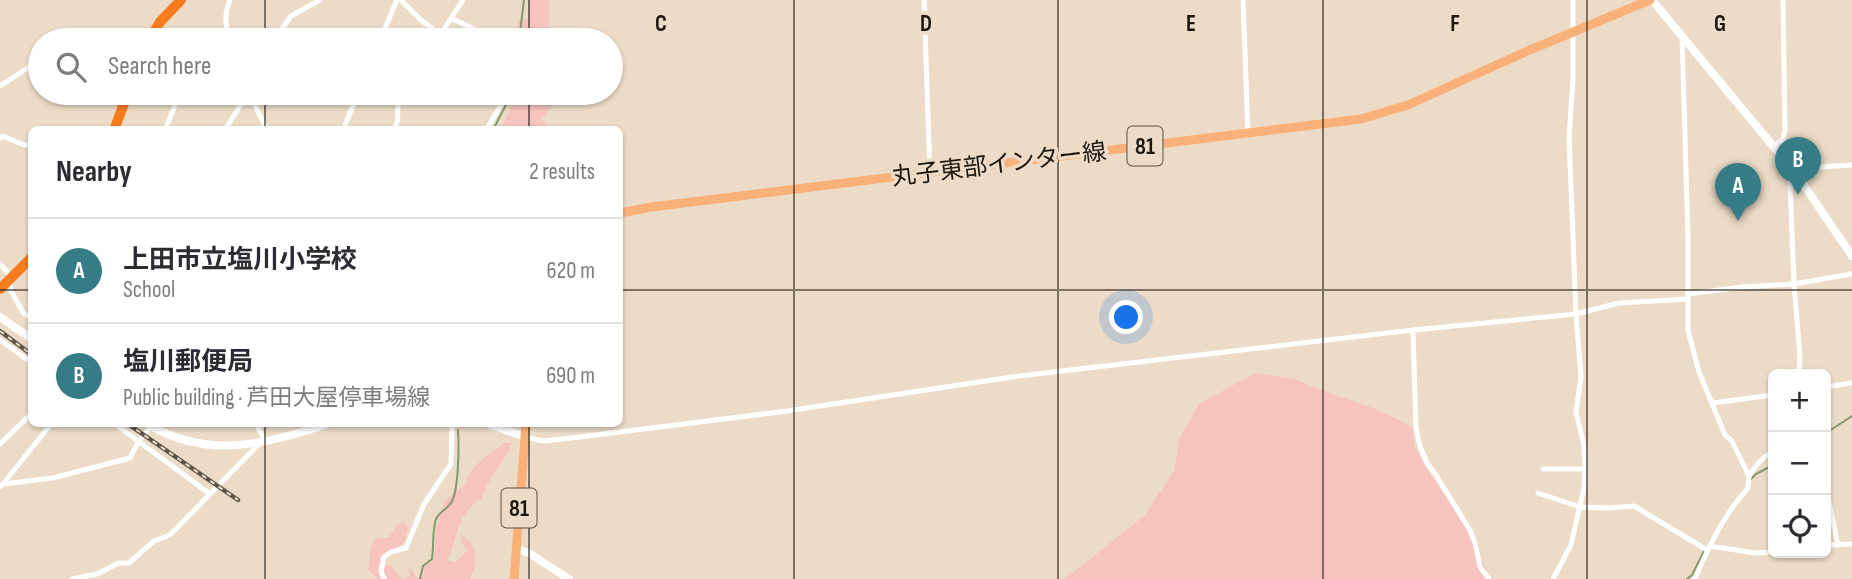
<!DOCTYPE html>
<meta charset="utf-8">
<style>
:root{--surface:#fff;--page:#f2f2f3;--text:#2b2b33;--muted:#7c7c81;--line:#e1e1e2;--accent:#357c86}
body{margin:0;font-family:"Sofia Sans Condensed","Noto Sans JP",sans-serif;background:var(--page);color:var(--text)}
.controls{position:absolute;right:21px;bottom:21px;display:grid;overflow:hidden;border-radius:10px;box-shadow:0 2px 5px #0004}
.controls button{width:63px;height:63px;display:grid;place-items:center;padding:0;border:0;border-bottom:2px solid var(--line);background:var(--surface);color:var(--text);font:35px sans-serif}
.you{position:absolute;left:1127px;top:318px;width:24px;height:24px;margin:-18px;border:5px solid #fff;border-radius:50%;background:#1a73e8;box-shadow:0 0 0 10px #1a73e833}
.badge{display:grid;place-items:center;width:46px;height:46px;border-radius:50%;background:var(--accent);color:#fff;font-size:23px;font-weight:700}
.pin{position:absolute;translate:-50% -58px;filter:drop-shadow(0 2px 4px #0008)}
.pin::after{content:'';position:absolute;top:37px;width:24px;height:21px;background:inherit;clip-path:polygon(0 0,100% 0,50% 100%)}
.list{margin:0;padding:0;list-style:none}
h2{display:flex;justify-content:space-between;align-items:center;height:91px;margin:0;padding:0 28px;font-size:30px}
h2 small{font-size:23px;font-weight:400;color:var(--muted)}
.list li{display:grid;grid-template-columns:46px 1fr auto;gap:21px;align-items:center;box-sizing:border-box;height:105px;padding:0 28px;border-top:2px solid var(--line)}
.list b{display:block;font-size:26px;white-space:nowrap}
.list p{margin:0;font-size:23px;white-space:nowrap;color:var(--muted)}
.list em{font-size:23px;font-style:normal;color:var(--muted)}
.icon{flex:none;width:38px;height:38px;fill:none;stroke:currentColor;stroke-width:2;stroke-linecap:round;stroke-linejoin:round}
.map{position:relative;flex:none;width:1852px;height:579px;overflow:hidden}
.search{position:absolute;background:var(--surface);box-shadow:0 2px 5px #0004;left:28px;top:28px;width:595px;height:77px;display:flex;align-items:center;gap:18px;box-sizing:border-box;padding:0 24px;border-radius:38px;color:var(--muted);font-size:26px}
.panel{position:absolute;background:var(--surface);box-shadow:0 2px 5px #0004;left:28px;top:126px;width:595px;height:301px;border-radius:10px}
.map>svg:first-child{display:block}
.green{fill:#f7c3be}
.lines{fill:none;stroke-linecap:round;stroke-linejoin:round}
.stream{stroke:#83986e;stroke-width:2}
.street{stroke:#fff;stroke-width:5}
.secondary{stroke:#fff;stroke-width:8}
.primary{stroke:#fab079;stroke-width:9}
.highway{stroke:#f77b1f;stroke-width:10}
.rail-casing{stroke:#5b5347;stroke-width:4.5}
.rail{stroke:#ecdcc7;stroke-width:2;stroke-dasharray:5;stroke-linecap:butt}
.grid{fill:none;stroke:#1b160e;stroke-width:2;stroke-opacity:0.55}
.labels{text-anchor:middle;stroke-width:7;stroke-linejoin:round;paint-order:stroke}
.shield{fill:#ecdcc7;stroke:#5a5146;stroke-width:2}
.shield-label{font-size:23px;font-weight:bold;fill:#1b160e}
.street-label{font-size:24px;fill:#1b160e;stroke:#ecdcc7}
.grid-label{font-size:23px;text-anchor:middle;font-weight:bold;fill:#1b160e;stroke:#ecdcc7;stroke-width:7;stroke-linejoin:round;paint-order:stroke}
</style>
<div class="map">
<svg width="1852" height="579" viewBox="0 0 1852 579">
<rect width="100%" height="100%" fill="#ecdcc7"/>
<!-- green -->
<path class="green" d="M 528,0 L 549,0 L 549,40 L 522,40 L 517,35 L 518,21 L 529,18 Z
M 514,93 L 550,93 L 552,106 L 542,118 L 547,128 L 550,129 L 501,129 L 512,105 Z
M 1256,373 L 1295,379 L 1326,392 L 1373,408 L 1413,427 L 1414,445 L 1425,466 L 1461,520 L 1491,579 L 1065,579 L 1144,516 L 1174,471 L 1180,437 L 1200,403 Z
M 504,443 L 512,443 C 504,463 488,478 482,498 C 457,513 458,535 448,560 L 456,562 L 468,550 L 462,543 L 460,535 C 479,542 478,564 470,579 L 406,579 L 410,576 L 409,569 L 412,569 L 416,577 L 423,577 L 424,567 L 434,560 L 436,527 L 445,500 L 466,484 C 469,465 491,454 504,443 Z
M 404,522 L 408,528 L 404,543 L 379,557 L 383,566 L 390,565 L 402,579 L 378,579 L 368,569 L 371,547 L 375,539 L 389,537 L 397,525 Z"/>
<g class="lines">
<!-- stream -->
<path class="stream" d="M 519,40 L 524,0
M 493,130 L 512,93
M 1826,433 L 1852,416
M 1751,479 L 1756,474 L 1773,465
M 420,579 L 423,566 L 432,559 C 434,546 432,531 436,519 C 439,512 447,509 451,503 C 459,491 459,445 458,430
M 1687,579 L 1692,575 L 1704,551"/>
<!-- street -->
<path class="street" d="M 230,0 C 224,15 225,25 230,40
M 401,0 L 421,20 L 440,34
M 924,0 L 930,173
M 1243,0 L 1248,133
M 451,18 L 497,40
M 157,27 L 171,40
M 1682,36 L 1688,236 L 1688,330 L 1699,372 L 1725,435 L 1732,441 L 1749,476 L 1748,488 C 1725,513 1709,545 1696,577 L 1694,579
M 274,40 L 291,16 L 320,0
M 380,40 L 397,0
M 437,40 L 463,0
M 0,86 L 32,65
M 249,93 L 267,130
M 165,130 L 174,108 L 178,93
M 225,130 L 248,93
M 343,130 L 358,93
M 393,130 C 403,118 392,106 404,93
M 486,130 L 508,93
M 0,138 L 3,136 L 24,145 L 32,144
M 1773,147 L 1783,139 L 1785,130 L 1783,0
M 0,264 L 11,276 L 10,289 L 24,314 L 32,317
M 1688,294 L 1743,287 L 1794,284 L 1852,274
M 1413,330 L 1416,428 L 1420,446 L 1427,463 L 1436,475 L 1470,530 L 1475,543 L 1480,567 L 1489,579
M 0,340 L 32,363
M 1799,374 L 1800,357 L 1794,284 L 1790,181 C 1803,165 1832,167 1852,165
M 1826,387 L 1852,383
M 1713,403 L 1773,395
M 256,424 L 266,442
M 525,437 L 543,441 L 572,438 L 787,411 L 1019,376 L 1413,330 L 1576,314 L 1619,303 L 1688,299
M 0,444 L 32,413
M 1543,469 L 1585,469
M 1749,476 C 1755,466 1762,457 1773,452
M 3,484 L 51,424
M 0,487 L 3,484 L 53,478 L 130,458 L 139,441 L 153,424
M 1826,492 L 1829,502 L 1838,545
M 1538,493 L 1580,507 L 1608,508 L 1634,506 L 1707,550
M 210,494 L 260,443
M 1826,545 L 1852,544
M 1710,546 L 1755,553 L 1773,552
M 72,579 L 97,574 L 119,563 L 129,563 L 154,541 L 170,535 L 210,494 L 115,424
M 384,579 L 381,571 L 384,557 L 391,552 L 406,548 L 424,504 L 451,464 L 452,427 L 450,424
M 1553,579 L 1571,545 L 1584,488 L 1585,464 L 1584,446 L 1576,412 L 1581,377 L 1576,314 L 1569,137 L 1573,79 L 1573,0"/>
<!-- secondary -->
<path class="secondary" d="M 1652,0 L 1797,175 L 1852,256
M 0,317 L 32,339
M 148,424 C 206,460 268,444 327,424
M 489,424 L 525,437
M 517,549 L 529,553 L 569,579"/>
<!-- primary -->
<path class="primary" d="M 620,213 L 651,207 L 1361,119 L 1408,105 L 1525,52 L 1650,0
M 514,579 L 526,424"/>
<!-- highway -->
<path class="highway" d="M 149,40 L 160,22 L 181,0
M 114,130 L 128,93
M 0,289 L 32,257"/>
<defs>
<path id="rail" d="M 0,331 L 32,355
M 128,424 L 238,500"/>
</defs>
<!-- rail casing -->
<use href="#rail" class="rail-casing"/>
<!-- rail -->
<use href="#rail" class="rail"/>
</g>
<!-- grid -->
<path class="grid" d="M 265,0 L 265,40M 529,0 L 529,40M 794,0 L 794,579M 1058,0 L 1058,579M 1323,0 L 1323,579M 1587,0 L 1587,579M 265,93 L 265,130M 529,93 L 529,130M 0,290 L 32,290M 620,290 L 1852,290M 265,424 L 265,579M 529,424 L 529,579"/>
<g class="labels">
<!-- shield labels -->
<g class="shield">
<rect x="1127.5" y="126.5" width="35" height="39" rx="5"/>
<rect x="501.5" y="488.5" width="35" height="39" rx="5"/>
</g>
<g class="shield-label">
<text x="1145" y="154">81</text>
<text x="519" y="516">81</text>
</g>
<!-- street labels -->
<g class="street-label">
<text transform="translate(999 164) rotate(-7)" y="8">丸子東部インター線</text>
</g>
</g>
<g class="grid-label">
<text x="661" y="31">C</text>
<text x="926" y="31">D</text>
<text x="1191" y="31">E</text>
<text x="1455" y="31">F</text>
<text x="1720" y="31">G</text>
</g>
</svg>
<div class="controls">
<button>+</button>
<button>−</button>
<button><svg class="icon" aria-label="locate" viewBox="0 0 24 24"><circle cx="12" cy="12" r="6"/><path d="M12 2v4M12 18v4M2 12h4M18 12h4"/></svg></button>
</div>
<div class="you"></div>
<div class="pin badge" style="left:1738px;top:221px">A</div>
<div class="pin badge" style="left:1798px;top:195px">B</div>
<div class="search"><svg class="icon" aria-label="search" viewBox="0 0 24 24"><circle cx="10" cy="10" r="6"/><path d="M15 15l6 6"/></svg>Search here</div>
<section class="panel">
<h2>Nearby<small>2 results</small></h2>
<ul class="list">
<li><span class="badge">A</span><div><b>上田市立塩川小学校</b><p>School</p></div><em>620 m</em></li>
<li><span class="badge">B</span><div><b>塩川郵便局</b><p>Public building · 芦田大屋停車場線</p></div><em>690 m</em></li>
</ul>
</section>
</div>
